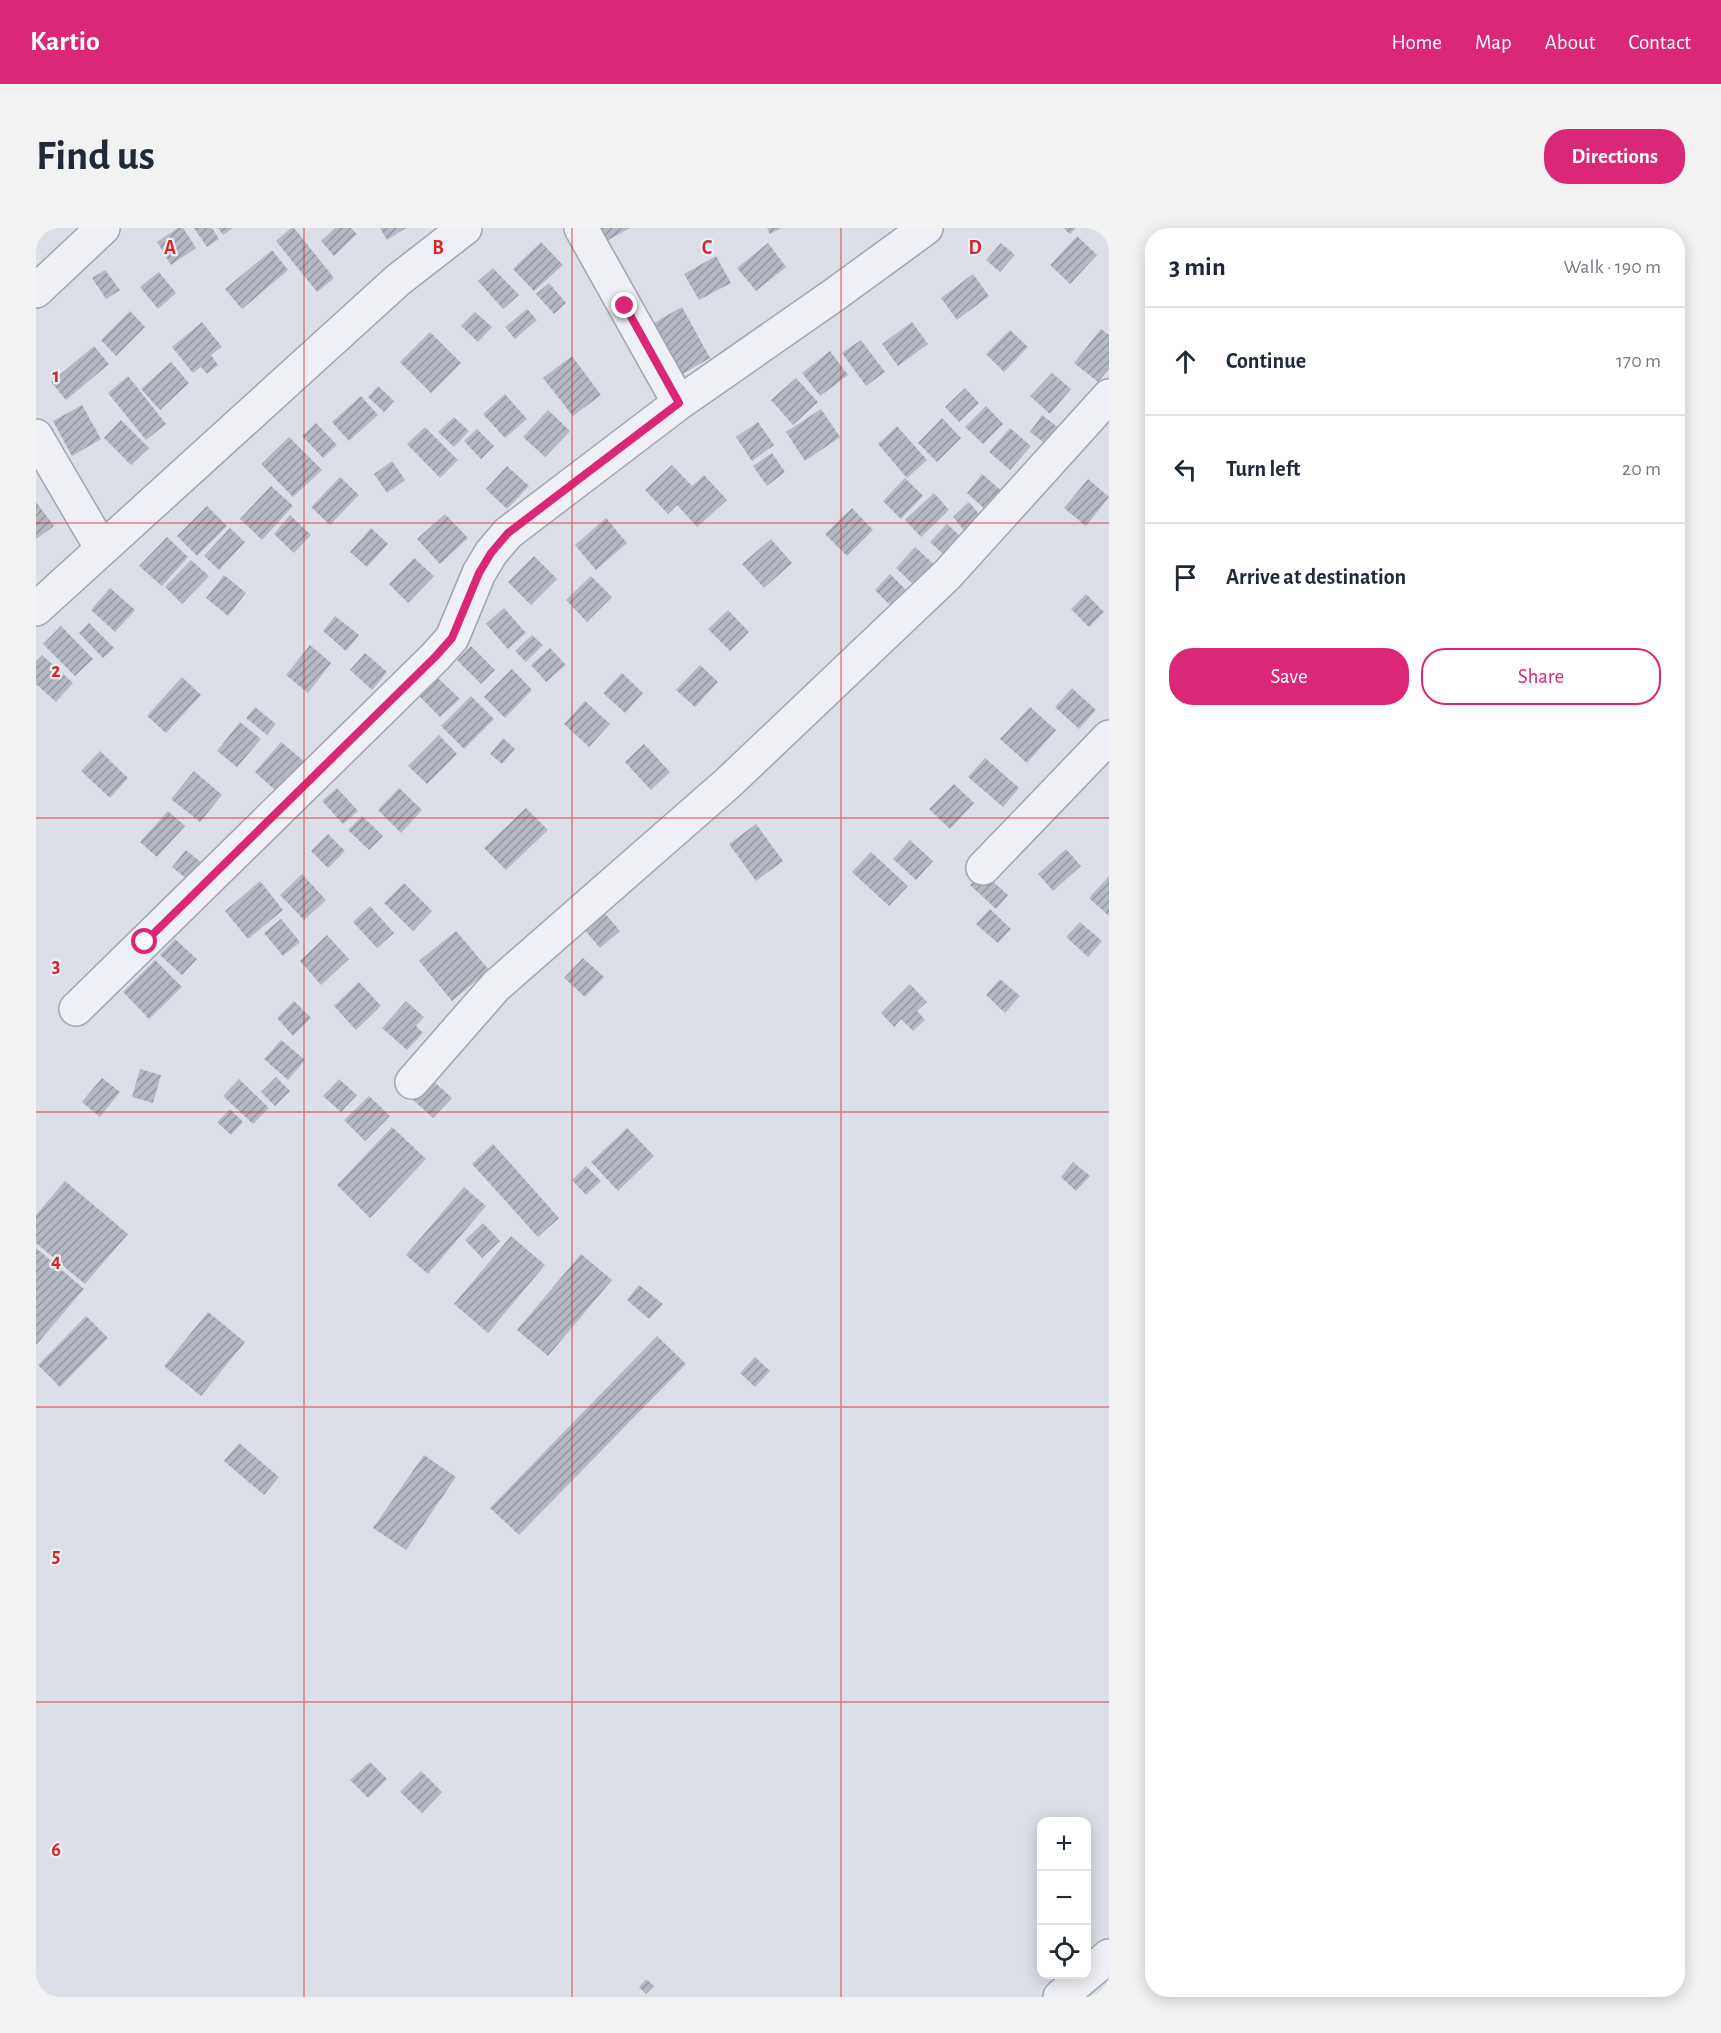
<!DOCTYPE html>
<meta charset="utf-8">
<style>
:root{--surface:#fff;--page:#f2f2f3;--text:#1f2937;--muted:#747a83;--line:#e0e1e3;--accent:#db2777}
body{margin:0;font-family:"Alegreya Sans",sans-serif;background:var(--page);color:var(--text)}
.controls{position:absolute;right:18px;bottom:18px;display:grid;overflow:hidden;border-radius:12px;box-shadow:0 3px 15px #0003}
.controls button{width:54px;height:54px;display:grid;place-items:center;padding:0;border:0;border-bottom:2px solid var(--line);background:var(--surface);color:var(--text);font:30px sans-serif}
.stop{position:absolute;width:18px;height:18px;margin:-14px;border:4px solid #db2777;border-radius:50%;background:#fff}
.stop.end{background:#db2777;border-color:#fff;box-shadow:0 2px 6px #0008}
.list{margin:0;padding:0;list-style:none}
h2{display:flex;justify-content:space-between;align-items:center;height:78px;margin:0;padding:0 24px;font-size:26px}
h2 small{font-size:20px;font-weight:400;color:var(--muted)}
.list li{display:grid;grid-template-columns:39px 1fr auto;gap:18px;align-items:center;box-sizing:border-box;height:108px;padding:0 24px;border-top:2px solid var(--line)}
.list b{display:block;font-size:22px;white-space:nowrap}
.list em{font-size:20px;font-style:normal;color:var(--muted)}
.actions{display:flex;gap:12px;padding:18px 24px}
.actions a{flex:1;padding:14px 0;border:2px solid var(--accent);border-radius:24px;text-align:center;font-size:21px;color:var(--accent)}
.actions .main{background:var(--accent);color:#fff}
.icon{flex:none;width:33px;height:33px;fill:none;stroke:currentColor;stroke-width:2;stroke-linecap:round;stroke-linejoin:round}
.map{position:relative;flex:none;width:1073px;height:1769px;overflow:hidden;border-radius:24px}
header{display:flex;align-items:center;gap:36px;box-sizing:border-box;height:84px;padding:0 30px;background:var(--accent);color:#fff}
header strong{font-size:28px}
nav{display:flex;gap:33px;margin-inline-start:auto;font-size:21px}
.intro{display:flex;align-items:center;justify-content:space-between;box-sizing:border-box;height:144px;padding:0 36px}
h1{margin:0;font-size:42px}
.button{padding:15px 27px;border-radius:24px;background:var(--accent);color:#fff;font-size:21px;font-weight:700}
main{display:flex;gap:36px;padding:0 36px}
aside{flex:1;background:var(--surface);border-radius:24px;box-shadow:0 3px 15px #0003}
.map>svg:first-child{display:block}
.building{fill:url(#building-hatch)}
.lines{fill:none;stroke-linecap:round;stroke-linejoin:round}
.minor-casing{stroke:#a1a6b1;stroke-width:36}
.minor{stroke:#eff0f5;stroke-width:33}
.route{stroke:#db2777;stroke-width:8}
.grid{fill:none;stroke:#d62828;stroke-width:1.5;stroke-opacity:0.55}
.grid-label{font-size:20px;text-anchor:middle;font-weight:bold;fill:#d62828;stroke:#ebeef4;stroke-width:4.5;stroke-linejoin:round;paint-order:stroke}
</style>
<header>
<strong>Kartio</strong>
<nav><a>Home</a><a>Map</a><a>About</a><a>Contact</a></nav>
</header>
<div class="intro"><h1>Find us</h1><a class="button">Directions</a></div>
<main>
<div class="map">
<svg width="1073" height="1769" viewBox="0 0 1073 1769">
<defs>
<pattern id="building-hatch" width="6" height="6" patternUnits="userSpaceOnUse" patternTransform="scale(1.5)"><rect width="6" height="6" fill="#b3b8c3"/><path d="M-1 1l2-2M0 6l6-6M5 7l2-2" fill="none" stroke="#9196a0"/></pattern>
</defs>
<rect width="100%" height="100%" fill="#dcdfe7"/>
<!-- building -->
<path class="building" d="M 142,0 L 147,0 L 160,20 L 135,37 L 121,14 Z
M 158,0 L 176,0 L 183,11 L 171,19 Z
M 182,0 L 197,0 L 187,7 Z
M 255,0 L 258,0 L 298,50 L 281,64 L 240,13 Z
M 299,0 L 315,0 L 321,6 L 298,28 L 285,13 Z
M 344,0 L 370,0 L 351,12 Z
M 554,0 L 594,0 L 563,17 Z
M 731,0 L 746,0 L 734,6 Z
M 1027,0 L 1040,0 L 1034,6 Z
M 1041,8 L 1061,27 L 1034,56 L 1014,37 Z
M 505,14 L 527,37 L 498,63 L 477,41 Z
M 732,15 L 750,39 L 720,63 L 701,40 Z
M 965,15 L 979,27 L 964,44 L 950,32 Z
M 236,22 L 252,42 L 206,81 L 189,61 Z
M 680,28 L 695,55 L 663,72 L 648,46 Z
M 457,40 L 483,67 L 467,81 L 442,53 Z
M 69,42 L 84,62 L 70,71 L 56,50 Z
M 123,44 L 140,65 L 122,81 L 104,59 Z
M 937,46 L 953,68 L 921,92 L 905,70 Z
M 513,55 L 530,75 L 518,86 L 500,66 Z
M 646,79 L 674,130 L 643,148 L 614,97 Z
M 491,81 L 501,92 L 479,111 L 469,99 Z
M 94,83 L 109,99 L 80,128 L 65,112 Z
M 439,84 L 456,99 L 442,114 L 425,98 Z
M 166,94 L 186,119 L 175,127 L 182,137 L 171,146 L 165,139 L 157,145 L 136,119 Z
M 876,94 L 892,116 L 862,138 L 846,116 Z
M 1065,101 L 1073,107 L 1073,141 L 1062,154 L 1038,135 Z
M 974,102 L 992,119 L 968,144 L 950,126 Z
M 394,104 L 425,135 L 395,165 L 364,134 Z
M 825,112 L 849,144 L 830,158 L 806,125 Z
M 58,118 L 73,136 L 30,172 L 15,154 Z
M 794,123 L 812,147 L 784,168 L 766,145 Z
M 536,128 L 565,167 L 537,188 L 507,150 Z
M 135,134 L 153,155 L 124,182 L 105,161 Z
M 1016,145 L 1035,161 L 1014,186 L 994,168 Z
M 92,148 L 130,196 L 110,212 L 72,165 Z
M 760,150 L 782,174 L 757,197 L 735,172 Z
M 342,158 L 358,173 L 348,184 L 332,169 Z
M 929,160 L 943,175 L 923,194 L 909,179 Z
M 469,166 L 491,191 L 469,210 L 447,186 Z
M 325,168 L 342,187 L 313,213 L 296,194 Z
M 46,177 L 65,211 L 36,228 L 17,193 Z
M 950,178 L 967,196 L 947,216 L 929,199 Z
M 785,181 L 804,209 L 769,233 L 750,204 Z
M 512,182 L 534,203 L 509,229 L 487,209 Z
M 1006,187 L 1028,204 L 1015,220 L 994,204 Z
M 418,189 L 433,203 L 418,219 L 402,204 Z
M 906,190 L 925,210 L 901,234 L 882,215 Z
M 85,192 L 113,220 L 95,237 L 68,210 Z
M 722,194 L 738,217 L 716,233 L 700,209 Z
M 280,195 L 301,217 L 287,230 L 266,208 Z
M 861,198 L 891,232 L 871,250 L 842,216 Z
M 389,199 L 422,232 L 404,250 L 371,216 Z
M 974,200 L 995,218 L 974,242 L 953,224 Z
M 441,201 L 458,218 L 445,231 L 428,213 Z
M 253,209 L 286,242 L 257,269 L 225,236 Z
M 736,225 L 749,244 L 731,258 L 717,238 Z
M 356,233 L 369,252 L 351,265 L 338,246 Z
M 636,237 L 656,258 L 668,247 L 691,272 L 661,299 L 641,277 L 632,286 L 609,262 Z
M 471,238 L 493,258 L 471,281 L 450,261 Z
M 946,246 L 967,264 L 951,283 L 931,265 Z
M 304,249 L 323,267 L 294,297 L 275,279 Z
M 869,250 L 887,268 L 865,291 L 847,273 Z
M 1052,251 L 1073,269 L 1050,298 L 1028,280 Z
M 235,258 L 257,278 L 226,312 L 204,291 Z
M 898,265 L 913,282 L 885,309 L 869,292 Z
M 0,274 L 18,298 L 0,311 Z
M 933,274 L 948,292 L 931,306 L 917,289 Z
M 171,278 L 191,298 L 161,328 L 141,308 Z
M 816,280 L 837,302 L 811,328 L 789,306 Z
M 409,286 L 432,310 L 404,336 L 381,311 Z
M 254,287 L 275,307 L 258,325 L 238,306 Z
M 570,290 L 591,315 L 560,342 L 539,317 Z
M 911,296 L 933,316 L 916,334 L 894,314 Z
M 194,300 L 209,314 L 183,342 L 168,328 Z
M 335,300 L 352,316 L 331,339 L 314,324 Z
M 131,309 L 152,329 L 126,358 L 103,338 Z
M 735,311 L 756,335 L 728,360 L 706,336 Z
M 879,319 L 901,339 L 881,360 L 860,340 Z
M 498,328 L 521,351 L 495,377 L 472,354 Z
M 378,330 L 398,348 L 372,375 L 353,356 Z
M 155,332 L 173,348 L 146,376 L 129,359 Z
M 854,346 L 874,366 L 859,382 L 839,362 Z
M 188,347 L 210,365 L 192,388 L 170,370 Z
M 555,348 L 576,369 L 551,394 L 530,372 Z
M 74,360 L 99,382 L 79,404 L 55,382 Z
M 1050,366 L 1068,384 L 1053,399 L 1035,381 Z
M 468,380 L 490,405 L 472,421 L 450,396 Z
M 692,382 L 713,404 L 694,423 L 672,401 Z
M 299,388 L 323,407 L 310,423 L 287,403 Z
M 53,395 L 78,420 L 67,430 L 43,405 Z
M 25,398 L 57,431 L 39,448 L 7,416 Z
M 496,407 L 507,417 L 490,434 L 479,423 Z
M 274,417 L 295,435 L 272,465 L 250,447 Z
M 435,418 L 459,442 L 445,456 L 421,432 Z
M 514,420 L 530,437 L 510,454 L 495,437 Z
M 329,425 L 351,444 L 336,462 L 314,442 Z
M 6,427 L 37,455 L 20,474 L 0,456 L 0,433 Z
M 664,437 L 682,454 L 659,479 L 640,462 Z
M 476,441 L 496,462 L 469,490 L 448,469 Z
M 586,445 L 607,465 L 589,485 L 567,465 Z
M 146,449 L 165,467 L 130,505 L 111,488 Z
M 402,450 L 424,471 L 404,489 L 383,468 Z
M 1036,460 L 1060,482 L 1043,501 L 1019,479 Z
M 435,468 L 458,491 L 428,521 L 405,498 Z
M 549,473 L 574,496 L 553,519 L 528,496 Z
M 219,479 L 240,496 L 231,507 L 210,490 Z
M 994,479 L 1020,502 L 991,535 L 964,511 Z
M 204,494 L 225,511 L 201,539 L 181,523 Z
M 403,507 L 421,526 L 391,556 L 372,538 Z
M 467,510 L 479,521 L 466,536 L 454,526 Z
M 245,514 L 268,533 L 241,564 L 219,544 Z
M 608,516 L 634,544 L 615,562 L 589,534 Z
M 64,523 L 92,550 L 74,570 L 45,543 Z
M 949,530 L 983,560 L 967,579 L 932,549 Z
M 158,543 L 186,567 L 164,594 L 135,571 Z
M 918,556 L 938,575 L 914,601 L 893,581 Z
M 301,560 L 322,583 L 307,596 L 286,573 Z
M 363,560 L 386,582 L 365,605 L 342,582 Z
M 490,580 L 512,602 L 470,642 L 448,620 Z
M 132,583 L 149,598 L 121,629 L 104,614 Z
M 326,588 L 347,608 L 333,622 L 312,602 Z
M 720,596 L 747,633 L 720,653 L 693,616 Z
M 292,606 L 309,623 L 292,640 L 275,623 Z
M 874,612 L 897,633 L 880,652 L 857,631 Z
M 1030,621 L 1045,638 L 1017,663 L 1002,646 Z
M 150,622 L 172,640 L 158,657 L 136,639 Z
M 835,624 L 872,658 L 853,678 L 816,644 Z
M 946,644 L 972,667 L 960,681 L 934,657 Z
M 266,646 L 290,672 L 268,692 L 244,667 Z
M 1073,648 L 1073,688 L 1053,670 Z
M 224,653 L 247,682 L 212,711 L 189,683 Z
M 368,655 L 396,683 L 377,703 L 348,675 Z
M 334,678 L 358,705 L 341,720 L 317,694 Z
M 954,681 L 975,701 L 962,715 L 940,696 Z
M 566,682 L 584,703 L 564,720 L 547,700 Z
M 245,691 L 264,714 L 247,728 L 228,705 Z
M 1044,694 L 1066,713 L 1052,729 L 1030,709 Z
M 420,703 L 453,742 L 416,773 L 383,733 Z
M 291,707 L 313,731 L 285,757 L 264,733 Z
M 139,711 L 161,731 L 146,747 L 124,727 Z
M 547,730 L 568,749 L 549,769 L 528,750 Z
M 119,732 L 146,759 L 113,791 L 87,764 Z
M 964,751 L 984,768 L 969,785 L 950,767 Z
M 323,754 L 345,778 L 320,802 L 298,778 Z
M 874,756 L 891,774 L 881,783 L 889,792 L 877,803 L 865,791 L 858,799 L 845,785 Z
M 258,773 L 275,790 L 257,808 L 241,790 Z
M 370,773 L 388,789 L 380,798 L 387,805 L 371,822 L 346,800 Z
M 245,812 L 269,832 L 252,852 L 228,831 Z
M 104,841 L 125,847 L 117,875 L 96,869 Z
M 240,849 L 254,863 L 239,878 L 225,864 Z
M 66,850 L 84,864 L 64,889 L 46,874 Z
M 394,850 L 416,870 L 397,890 L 375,870 Z
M 203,851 L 233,880 L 217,896 L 187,868 Z
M 303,851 L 321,867 L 305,884 L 287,868 Z
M 333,868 L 354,888 L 329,913 L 308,892 Z
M 194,881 L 207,894 L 195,907 L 181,894 Z
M 356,899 L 390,931 L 334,990 L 301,957 Z
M 591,900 L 618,928 L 582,963 L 555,934 Z
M 457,916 L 523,990 L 502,1009 L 436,936 Z
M 1037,934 L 1054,948 L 1040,963 L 1025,949 Z
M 550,938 L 565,953 L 550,967 L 536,952 Z
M 29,953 L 92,1006 L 49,1056 L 0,1015 L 0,987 Z
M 428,959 L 450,978 L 392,1046 L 370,1027 Z
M 447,995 L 464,1013 L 446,1030 L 429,1012 Z
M 475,1008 L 509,1037 L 452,1105 L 418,1076 Z
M 0,1020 L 48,1061 L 0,1117 Z
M 545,1026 L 576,1052 L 512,1128 L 481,1102 Z
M 603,1057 L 627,1076 L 613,1091 L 591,1072 Z
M 172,1084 L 209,1114 L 165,1168 L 128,1138 Z
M 50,1088 L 72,1110 L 24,1159 L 2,1137 Z
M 621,1108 L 650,1136 L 483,1307 L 454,1280 Z
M 719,1129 L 734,1143 L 719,1159 L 704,1145 Z
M 203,1215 L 243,1249 L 228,1267 L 188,1233 Z
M 388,1227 L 420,1249 L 370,1322 L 337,1300 Z
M 334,1534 L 351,1551 L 332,1570 L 314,1552 Z
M 385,1543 L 406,1564 L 386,1585 L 364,1564 Z
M 610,1751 L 618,1758 L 610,1766 L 603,1759 Z"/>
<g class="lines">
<defs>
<path id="minor" d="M 545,0 L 643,175
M 0,63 L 67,0
M 0,208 L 66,321
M 0,381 L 362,52 L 429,0
M 947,640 L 1073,509
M 40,781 L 399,429 L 416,410 L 443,345 L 455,325 L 472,305 L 643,175 L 798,67 L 890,0
M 376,854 L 460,758 L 692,555 L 911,347 L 1073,168
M 1024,1769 L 1073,1728"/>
</defs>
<!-- minor casing -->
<use href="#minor" class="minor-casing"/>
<!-- minor -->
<use href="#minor" class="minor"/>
</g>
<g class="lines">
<!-- route -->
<path class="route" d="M 109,714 L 399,429 L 416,410 L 443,345 L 455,325 L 472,305 L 643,175 L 589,78"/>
</g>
<!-- grid -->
<path class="grid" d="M 268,0 L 268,1769M 536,0 L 536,1769M 805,0 L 805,1769M 0,295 L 1073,295M 0,590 L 1073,590M 0,884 L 1073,884M 0,1179 L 1073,1179M 0,1474 L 1073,1474"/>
<g class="grid-label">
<text x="134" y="26">A</text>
<text x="402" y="26">B</text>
<text x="671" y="26">C</text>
<text x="939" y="26">D</text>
<text x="20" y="154">1</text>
<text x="20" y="449">2</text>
<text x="20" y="744">3</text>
<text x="20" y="1039">4</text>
<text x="20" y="1334">5</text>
<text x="20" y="1628">6</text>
</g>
</svg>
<div class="controls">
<button>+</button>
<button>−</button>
<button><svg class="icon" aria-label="locate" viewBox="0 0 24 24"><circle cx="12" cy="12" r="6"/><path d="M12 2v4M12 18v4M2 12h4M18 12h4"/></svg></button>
</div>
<div class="stop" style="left:109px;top:714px"></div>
<div class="stop end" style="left:589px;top:78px"></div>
</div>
<aside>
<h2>3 min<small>Walk · 190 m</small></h2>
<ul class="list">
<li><svg class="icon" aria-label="ahead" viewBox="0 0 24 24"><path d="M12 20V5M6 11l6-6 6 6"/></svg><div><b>Continue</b></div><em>170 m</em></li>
<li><svg class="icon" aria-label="left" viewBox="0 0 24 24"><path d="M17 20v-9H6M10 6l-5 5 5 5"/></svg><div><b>Turn left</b></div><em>20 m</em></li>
<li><svg class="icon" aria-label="arrive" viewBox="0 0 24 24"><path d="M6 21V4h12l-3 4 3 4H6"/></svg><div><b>Arrive at destination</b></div></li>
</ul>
<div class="actions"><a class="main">Save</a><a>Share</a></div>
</aside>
</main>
